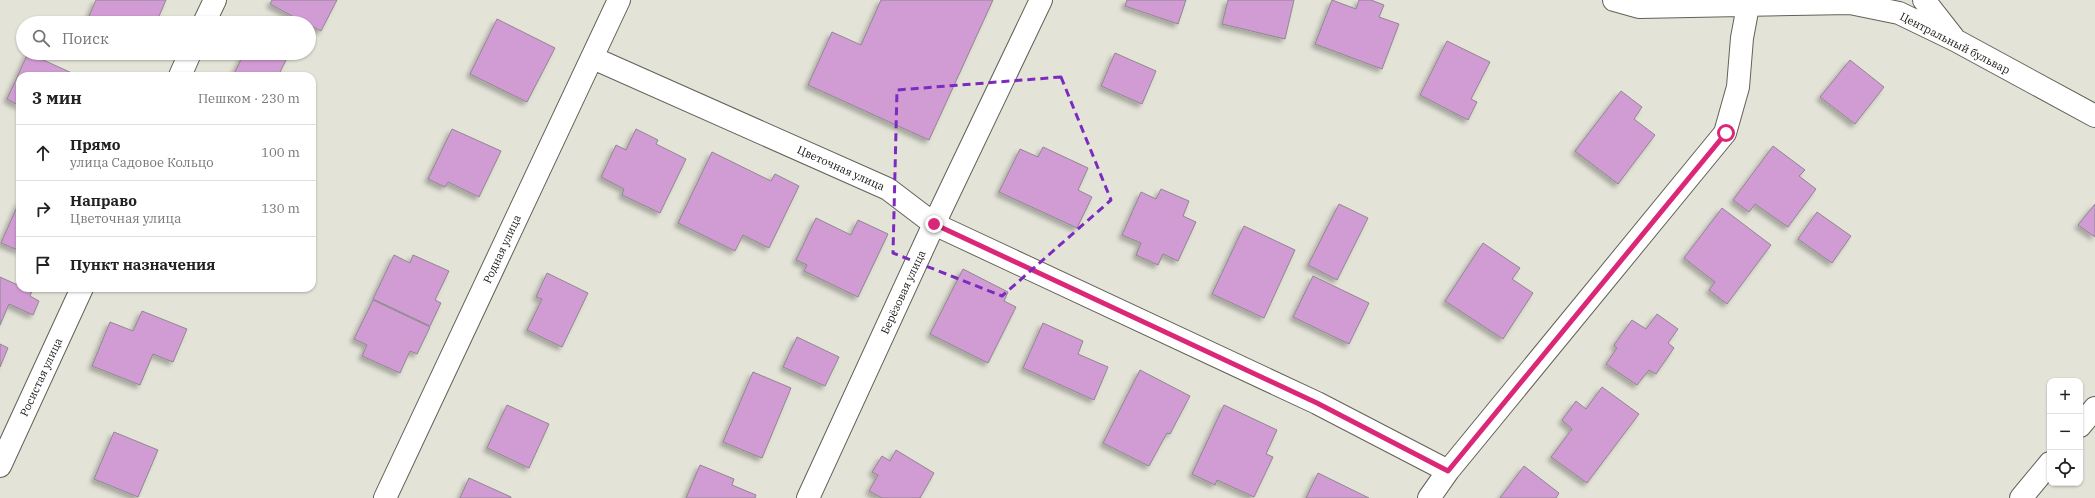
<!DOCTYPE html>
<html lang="ru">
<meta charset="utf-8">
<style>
:root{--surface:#fff;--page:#f6f6f6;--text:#222;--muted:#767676;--line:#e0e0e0}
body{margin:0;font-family:"IBM Plex Serif",serif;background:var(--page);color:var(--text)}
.controls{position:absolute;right:12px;bottom:12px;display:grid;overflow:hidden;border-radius:8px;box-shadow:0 1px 3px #0004}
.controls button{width:36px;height:36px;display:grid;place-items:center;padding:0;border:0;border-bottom:1px solid var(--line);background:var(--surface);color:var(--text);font:20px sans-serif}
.stop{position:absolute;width:12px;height:12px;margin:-9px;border:3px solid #db2777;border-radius:50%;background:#fff}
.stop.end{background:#db2777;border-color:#fff;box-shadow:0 1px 4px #0008}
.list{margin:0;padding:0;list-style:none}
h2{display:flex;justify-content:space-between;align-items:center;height:52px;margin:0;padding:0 16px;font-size:17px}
h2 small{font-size:13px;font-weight:400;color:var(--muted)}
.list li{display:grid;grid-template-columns:26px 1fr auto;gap:12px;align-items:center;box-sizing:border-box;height:56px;padding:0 16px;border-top:1px solid var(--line)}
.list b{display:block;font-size:15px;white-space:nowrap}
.list p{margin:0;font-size:13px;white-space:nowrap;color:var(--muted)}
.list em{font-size:13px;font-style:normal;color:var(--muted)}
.icon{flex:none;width:22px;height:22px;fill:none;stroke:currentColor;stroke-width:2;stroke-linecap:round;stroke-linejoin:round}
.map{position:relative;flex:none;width:2095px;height:498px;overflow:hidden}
.search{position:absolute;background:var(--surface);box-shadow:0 1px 3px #0004;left:16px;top:16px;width:300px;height:44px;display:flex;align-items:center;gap:10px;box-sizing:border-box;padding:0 14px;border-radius:22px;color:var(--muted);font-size:15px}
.panel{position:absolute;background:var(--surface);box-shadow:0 1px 3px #0004;left:16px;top:72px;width:300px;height:220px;border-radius:12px}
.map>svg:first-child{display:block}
.building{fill:#d19bd3;stroke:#8f888f;filter:url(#shadow)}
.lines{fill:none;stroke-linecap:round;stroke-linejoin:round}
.minor-casing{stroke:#626158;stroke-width:24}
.minor{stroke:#fff;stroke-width:22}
.route{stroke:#db2777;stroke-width:5}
.marked{fill:none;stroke:#7b2cbf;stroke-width:3;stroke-dasharray:8 5;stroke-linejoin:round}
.labels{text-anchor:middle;stroke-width:3;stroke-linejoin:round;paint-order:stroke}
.street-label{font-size:11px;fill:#171613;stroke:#fff}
</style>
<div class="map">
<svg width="2095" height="498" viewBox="0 0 2095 498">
<defs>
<filter id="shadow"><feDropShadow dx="-3.5" dy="3.5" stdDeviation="2" flood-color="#0004"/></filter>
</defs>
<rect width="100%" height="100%" fill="#e4e3d8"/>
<!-- building -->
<path class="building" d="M 96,0 L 166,0 L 156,23 L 86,23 Z
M 272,0 L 337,0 L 321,31 L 309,25 L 309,23 L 305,23 L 270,4 Z
M 881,0 L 993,0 L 929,140 L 808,85 L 832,32 L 861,45 Z
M 1127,0 L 1186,0 L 1178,24 L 1125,6 Z
M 1228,0 L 1294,0 L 1285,39 L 1222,24 Z
M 1332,0 L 1356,9 L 1359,0 L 1371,0 L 1384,5 L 1379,17 L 1399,24 L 1382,69 L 1315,44 Z
M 497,19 L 555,48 L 527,102 L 470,74 Z
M 1447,41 L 1490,62 L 1471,99 L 1477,102 L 1468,120 L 1420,95 Z
M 28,53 L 74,74 L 73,76 L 20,76 L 20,106 L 7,99 Z
M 244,53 L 281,53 L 288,56 L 278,76 L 233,76 Z
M 1115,53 L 1156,71 L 1142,104 L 1101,86 Z
M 1850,60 L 1884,87 L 1855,124 L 1820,97 Z
M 1621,91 L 1642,107 L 1634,119 L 1655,135 L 1618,184 L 1575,151 Z
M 452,129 L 501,151 L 479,197 L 448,182 L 445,187 L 428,179 Z
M 636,129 L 658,140 L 656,144 L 686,159 L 660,213 L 622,195 L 624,189 L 601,177 L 616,145 L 626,150 Z
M 1773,146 L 1805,170 L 1799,176 L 1816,189 L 1788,227 L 1755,204 L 1749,212 L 1733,200 Z
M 1043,147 L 1088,168 L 1078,190 L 1092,197 L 1077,228 L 999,192 L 1020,149 L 1038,157 Z
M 712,152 L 771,181 L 775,174 L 799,186 L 769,248 L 743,235 L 735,251 L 678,223 Z
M 1161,189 L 1189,201 L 1183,216 L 1196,222 L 1178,261 L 1163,254 L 1158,265 L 1136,255 L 1141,243 L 1122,235 L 1141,192 L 1156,199 Z
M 20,200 L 20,251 L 1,243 Z
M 1339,204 L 1368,218 L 1337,280 L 1308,265 Z
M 2095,204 L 2095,237 L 2078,225 Z
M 1722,208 L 1771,245 L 1727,304 L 1709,290 L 1715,282 L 1684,258 Z
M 1817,212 L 1851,236 L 1832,263 L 1798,239 Z
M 816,218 L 851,235 L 858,220 L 888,234 L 858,297 L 804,271 L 807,265 L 796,260 Z
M 1244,226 L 1295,250 L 1264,318 L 1212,294 Z
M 1483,243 L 1520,268 L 1512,279 L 1533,293 L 1503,339 L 1445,301 Z
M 394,255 L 410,263 L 413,255 L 449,271 L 435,300 L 441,303 L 430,326 L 373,299 Z
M 963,269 L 1008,292 L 1004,301 L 1016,307 L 988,363 L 930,334 Z
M 547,273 L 588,293 L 562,347 L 527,330 L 542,299 L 536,297 Z
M 1313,276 L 1369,303 L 1349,344 L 1293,317 Z
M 0,277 L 20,286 L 20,288 L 32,291 L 30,296 L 39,301 L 33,315 L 9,304 L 0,325 Z
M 373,300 L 430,327 L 417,354 L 410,351 L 400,373 L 362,356 L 367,345 L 354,339 Z
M 142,311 L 187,329 L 173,362 L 153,354 L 140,385 L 92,366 L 110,322 L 133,331 Z
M 1657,314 L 1678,329 L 1668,343 L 1674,348 L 1656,374 L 1649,370 L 1637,385 L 1606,364 L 1617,348 L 1614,345 L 1632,320 L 1646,329 Z
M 1043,323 L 1083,341 L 1078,354 L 1108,367 L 1094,400 L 1023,368 Z
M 797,337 L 839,357 L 825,386 L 783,367 Z
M 0,344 L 8,348 L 0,367 Z
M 1140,370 L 1190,396 L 1170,434 L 1167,433 L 1149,466 L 1103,443 Z
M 753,372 L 791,388 L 762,458 L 723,442 Z
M 1602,387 L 1639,414 L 1587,483 L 1551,457 L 1572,429 L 1562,420 L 1576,401 L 1586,409 Z
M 507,405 L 549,424 L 529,468 L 487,448 Z
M 1224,405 L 1277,430 L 1266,454 L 1273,457 L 1254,497 L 1217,480 L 1215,485 L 1192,474 Z
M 114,432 L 158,450 L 138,497 L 94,479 Z
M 896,450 L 934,473 L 920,498 L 882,498 L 869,491 L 878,475 L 872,472 L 882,456 L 890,461 Z
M 700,465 L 734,479 L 732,485 L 756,495 L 755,498 L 686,498 Z
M 1524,466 L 1559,493 L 1556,498 L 1500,498 Z
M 1318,473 L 1369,498 L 1306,498 Z
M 469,478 L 511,497 L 511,498 L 460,498 Z"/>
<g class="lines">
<defs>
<path id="minor" d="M 1614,0 L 1639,7 L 1850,3 L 1899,13 L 1955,40 L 2095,116
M 1924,0 L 1953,37
M 204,23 L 215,0
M 593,58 L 888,189 L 934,224 L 1317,403 L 1448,471
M 180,76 L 190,53
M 2080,426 L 2095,408
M 0,466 L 82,288
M 385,498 L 619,0
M 808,498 L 934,224 L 1041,0
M 1429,498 L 1448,471 L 1725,133 L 1738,87 L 1742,38 L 1748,6
M 2021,498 L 2050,463"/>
</defs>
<!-- minor casing -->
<use href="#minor" class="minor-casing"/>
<!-- minor -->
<use href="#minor" class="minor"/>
</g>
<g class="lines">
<!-- route -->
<path class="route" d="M 934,224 L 1317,403 L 1448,471 L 1726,133"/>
</g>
<!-- marked area -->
<path class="marked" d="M 1061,77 L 1111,200 L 1002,296 L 893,253 L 897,90 Z"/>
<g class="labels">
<!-- street labels -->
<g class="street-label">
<text transform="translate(1955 43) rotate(27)" y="4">Центральный бульвар</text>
<text transform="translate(841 168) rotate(24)" y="4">Цветочная улица</text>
<text transform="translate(502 249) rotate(-65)" y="4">Родная улица</text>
<text transform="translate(903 292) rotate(-65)" y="4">Берёзовая улица</text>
<text transform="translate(41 377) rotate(-65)" y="4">Росистая улица</text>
</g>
</g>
</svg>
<div class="controls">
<button>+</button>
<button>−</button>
<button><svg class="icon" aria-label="locate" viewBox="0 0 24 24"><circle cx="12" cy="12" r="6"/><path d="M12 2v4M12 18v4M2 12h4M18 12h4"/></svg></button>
</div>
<div class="stop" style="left:1726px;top:133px"></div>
<div class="stop end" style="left:934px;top:224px"></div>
<div class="search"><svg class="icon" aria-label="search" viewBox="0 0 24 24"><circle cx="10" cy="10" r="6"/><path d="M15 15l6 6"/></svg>Поиск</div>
<section class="panel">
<h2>3 мин<small>Пешком · 230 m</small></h2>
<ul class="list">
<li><svg class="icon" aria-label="ahead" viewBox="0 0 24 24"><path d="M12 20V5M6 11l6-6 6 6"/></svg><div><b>Прямо</b><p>улица Садовое Кольцо</p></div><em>100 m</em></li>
<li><svg class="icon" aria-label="right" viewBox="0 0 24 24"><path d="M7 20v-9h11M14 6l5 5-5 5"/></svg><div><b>Направо</b><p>Цветочная улица</p></div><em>130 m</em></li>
<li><svg class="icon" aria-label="arrive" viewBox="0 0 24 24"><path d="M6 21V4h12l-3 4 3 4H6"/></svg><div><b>Пункт назначения</b></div></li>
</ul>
</section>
</div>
